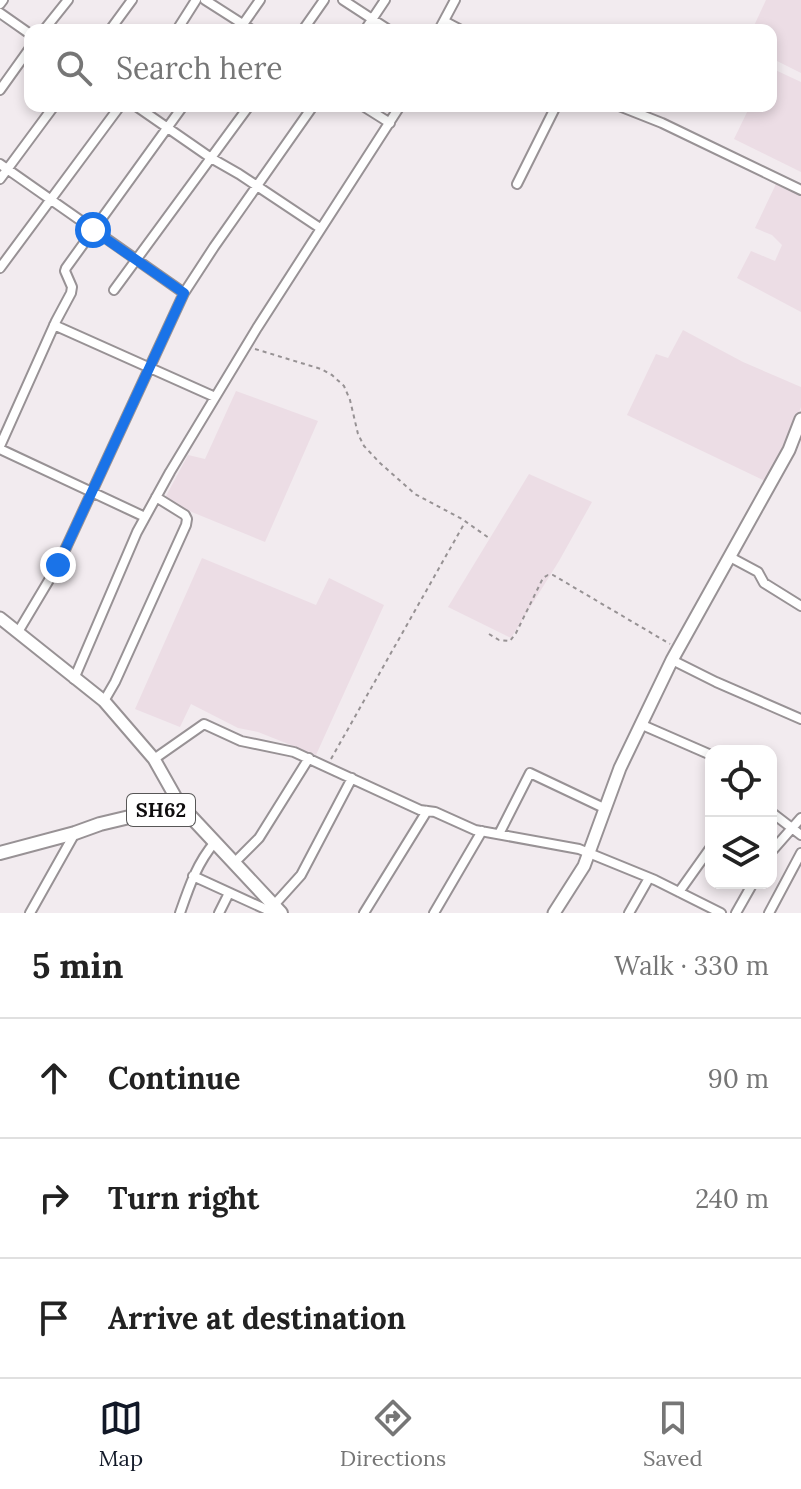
<!DOCTYPE html>
<meta charset="utf-8">
<style>
:root{--surface:#fff;--page:#f2f2f2;--text:#222;--muted:#767676;--line:#e0e0e0;--accent:#111827}
body{margin:0;font-family:Lora,serif;background:var(--page);color:var(--text)}
.controls{position:absolute;right:24px;bottom:24px;display:grid;overflow:hidden;border-radius:16px;box-shadow:0 4px 12px #0003}
.controls button{width:72px;height:72px;display:grid;place-items:center;padding:0;border:0;border-bottom:2px solid var(--line);background:var(--surface);color:var(--text);font:40px sans-serif}
.stop{position:absolute;width:24px;height:24px;margin:-18px;border:6px solid #1a73e8;border-radius:50%;background:#fff}
.stop.end{background:#1a73e8;border-color:#fff;box-shadow:0 2px 8px #0008}
.list{margin:0;padding:0;list-style:none}
h2{display:flex;justify-content:space-between;align-items:center;height:104px;margin:0;padding:0 32px;font-size:34px}
h2 small{font-size:26px;font-weight:400;color:var(--muted)}
.list li{display:grid;grid-template-columns:52px 1fr auto;gap:24px;align-items:center;box-sizing:border-box;height:120px;padding:0 32px;border-top:2px solid var(--line)}
.list b{display:block;font-size:30px;white-space:nowrap}
.list em{font-size:26px;font-style:normal;color:var(--muted)}
.icon{flex:none;width:44px;height:44px;fill:none;stroke:currentColor;stroke-width:2;stroke-linecap:round;stroke-linejoin:round}
.map{position:relative;flex:none;width:801px;height:913px;overflow:hidden}
.search{position:absolute;background:var(--surface);box-shadow:0 4px 12px #0003;left:24px;right:24px;top:24px;height:88px;display:flex;align-items:center;gap:20px;box-sizing:border-box;padding:0 28px;border-radius:16px;color:var(--muted);font-size:30px}
.sheet{height:464px;background:var(--surface)}
nav{display:flex;justify-content:space-around;align-items:center;box-sizing:border-box;height:112px;border-top:2px solid var(--line);background:var(--surface);font-size:22px;color:var(--muted)}
nav a{display:grid;justify-items:center;gap:4px}
nav .on{color:var(--accent)}
.map>svg:first-child{display:block}
.built{fill:#ecdde5}
.lines{fill:none;stroke-linecap:round;stroke-linejoin:round}
.minor-casing{stroke:#989295;stroke-width:12}
.secondary-casing{stroke:#989295;stroke-width:15}
.primary-casing{stroke:#989295;stroke-width:16}
.path{stroke:#979294;stroke-width:2;stroke-dasharray:4 4;stroke-linecap:butt}
.minor{stroke:#fff;stroke-width:8}
.secondary{stroke:#fff;stroke-width:11}
.primary{stroke:#fff;stroke-width:12}
.route{stroke:#1a73e8;stroke-width:10}
.labels{text-anchor:middle;stroke-width:8;stroke-linejoin:round;paint-order:stroke}
.shield{fill:#fff;stroke:#575656;stroke-width:2}
.shield-label{font-size:20px;font-weight:bold;fill:#0f0d0e}
</style>
<div class="map">
<svg width="801" height="913" viewBox="0 0 801 913">
<rect width="100%" height="100%" fill="#f2ebef"/>
<!-- built -->
<path class="built" d="M 766,0 L 801,0 L 801,73 L 771,58 L 771,30 L 752,30 Z
M 771,68 L 801,82 L 801,172 L 734,139 L 750,106 L 771,106 Z
M 776,184 L 801,196 L 801,312 L 737,278 L 751,251 L 775,261 L 782,245 L 772,235 L 755,228 Z
M 683,330 L 743,362 L 801,387 L 801,407 L 786,447 L 767,482 L 627,415 L 656,354 L 668,358 Z
M 236,391 L 318,421 L 265,542 L 182,508 L 165,498 L 188,455 L 205,459 Z
M 529,474 L 592,502 L 559,561 L 511,638 L 448,607 Z
M 202,558 L 316,605 L 329,578 L 384,605 L 316,755 L 258,732 L 238,728 L 191,704 L 180,727 L 135,709 Z"/>
<g class="lines">
<defs>
<path id="minor" d="M 205,0 L 252,30
M 343,0 L 389,30
M 0,4 L 3,0
M 0,13 L 30,34
M 444,21 L 461,30
M 44,30 L 68,0
M 110,30 L 132,0
M 177,30 L 196,0
M 239,30 L 260,0
M 303,30 L 324,0
M 365,30 L 385,0
M 439,30 L 455,0
M 0,90 L 30,48
M 136,106 L 211,158 L 239,174 L 320,228
M 363,106 L 390,123
M 619,106 L 662,123 L 801,190
M 0,164 L 184,293
M 0,179 L 54,106
M 517,184 L 556,106
M 0,268 L 120,106
M 114,290 L 249,106
M 54,325 L 215,397
M 0,446 L 56,321 L 71,293 L 72,287 L 65,271 L 66,268 L 183,106
M 0,449 L 145,517
M 730,557 L 758,572 L 764,583 L 801,606
M 18,632 L 58,565 L 184,293 L 214,247 L 313,106
M 672,660 L 716,682 L 801,719
M 74,679 L 137,532 L 170,472 L 257,328 L 400,106
M 104,701 L 115,682 L 186,525 L 187,519 L 185,515 L 156,497
M 640,724 L 711,755
M 154,759 L 204,724 L 241,741 L 294,752 L 420,810 L 435,812 L 475,830 L 579,849 L 655,880 L 721,913
M 771,812 L 801,835
M 499,834 L 530,773 L 606,809
M 771,852 L 801,818
M 234,863 L 259,838 L 309,758
M 193,876 L 274,913
M 679,892 L 711,847
M 274,905 L 301,875 L 352,778
M 30,913 L 75,833
M 180,913 C 189,887 197,863 215,842
M 219,913 L 229,893
M 364,913 L 427,811
M 434,913 L 482,831
M 629,913 L 649,878
M 736,913 L 753,883
M 769,913 L 801,853"/>
<path id="secondary" d="M 0,618 L 104,701 L 154,759 L 180,805
M 554,913 L 584,866 L 620,768 L 672,660 L 789,450 L 801,419"/>
<path id="primary" d="M 0,853 L 75,833 L 100,824 L 180,805 L 281,913"/>
</defs>
<!-- minor casing -->
<use href="#minor" class="minor-casing"/>
<!-- secondary casing -->
<use href="#secondary" class="secondary-casing"/>
<!-- primary casing -->
<use href="#primary" class="primary-casing"/>
<!-- path -->
<path class="path" d="M 255,349 L 321,369 L 332,375 L 344,386 L 350,400 L 358,434 L 364,446 L 380,463 L 415,494 L 462,519 L 489,538
M 489,634 L 499,640 L 510,641 L 516,633 L 543,578 L 548,575 L 553,575 L 670,644
M 331,759 L 464,524"/>
<!-- minor -->
<use href="#minor" class="minor"/>
<!-- secondary -->
<use href="#secondary" class="secondary"/>
<!-- primary -->
<use href="#primary" class="primary"/>
</g>
<g class="lines">
<!-- route -->
<path class="route" d="M 58,565 L 184,293 L 93,230"/>
</g>
<g class="labels">
<!-- shield labels -->
<rect class="shield" x="127" y="794" width="68" height="32" rx="6"/>
<g class="shield-label">
<text x="161" y="817">SH62</text>
</g>
</g>
</svg>
<div class="controls">
<button><svg class="icon" aria-label="locate" viewBox="0 0 24 24"><circle cx="12" cy="12" r="6"/><path d="M12 2v4M12 18v4M2 12h4M18 12h4"/></svg></button>
<button><svg class="icon" aria-label="layers" viewBox="0 0 24 24"><path d="M12 4l9 5-9 5-9-5zM3 14l9 5 9-5"/></svg></button>
</div>
<div class="stop" style="left:93px;top:230px"></div>
<div class="stop end" style="left:58px;top:565px"></div>
<div class="search"><svg class="icon" aria-label="search" viewBox="0 0 24 24"><circle cx="10" cy="10" r="6"/><path d="M15 15l6 6"/></svg>Search here</div>
</div>
<section class="sheet">
<h2>5 min<small>Walk · 330 m</small></h2>
<ul class="list">
<li><svg class="icon" aria-label="ahead" viewBox="0 0 24 24"><path d="M12 20V5M6 11l6-6 6 6"/></svg><div><b>Continue</b></div><em>90 m</em></li>
<li><svg class="icon" aria-label="right" viewBox="0 0 24 24"><path d="M7 20v-9h11M14 6l5 5-5 5"/></svg><div><b>Turn right</b></div><em>240 m</em></li>
<li><svg class="icon" aria-label="arrive" viewBox="0 0 24 24"><path d="M6 21V4h12l-3 4 3 4H6"/></svg><div><b>Arrive at destination</b></div></li>
</ul>
</section>
<nav>
<a class="on"><svg class="icon" aria-label="map" viewBox="0 0 24 24"><path d="M3 6l6-2 6 2 6-2v14l-6 2-6-2-6 2zM9 4v14M15 6v14"/></svg>Map</a>
<a><svg class="icon" aria-label="directions" viewBox="0 0 24 24"><path d="M12 3l9 9-9 9-9-9zM9 14v-3h6M13 9l2 2-2 2"/></svg>Directions</a>
<a><svg class="icon" aria-label="saved" viewBox="0 0 24 24"><path d="M7 4h10v16l-5-4-5 4z"/></svg>Saved</a>
</nav>
